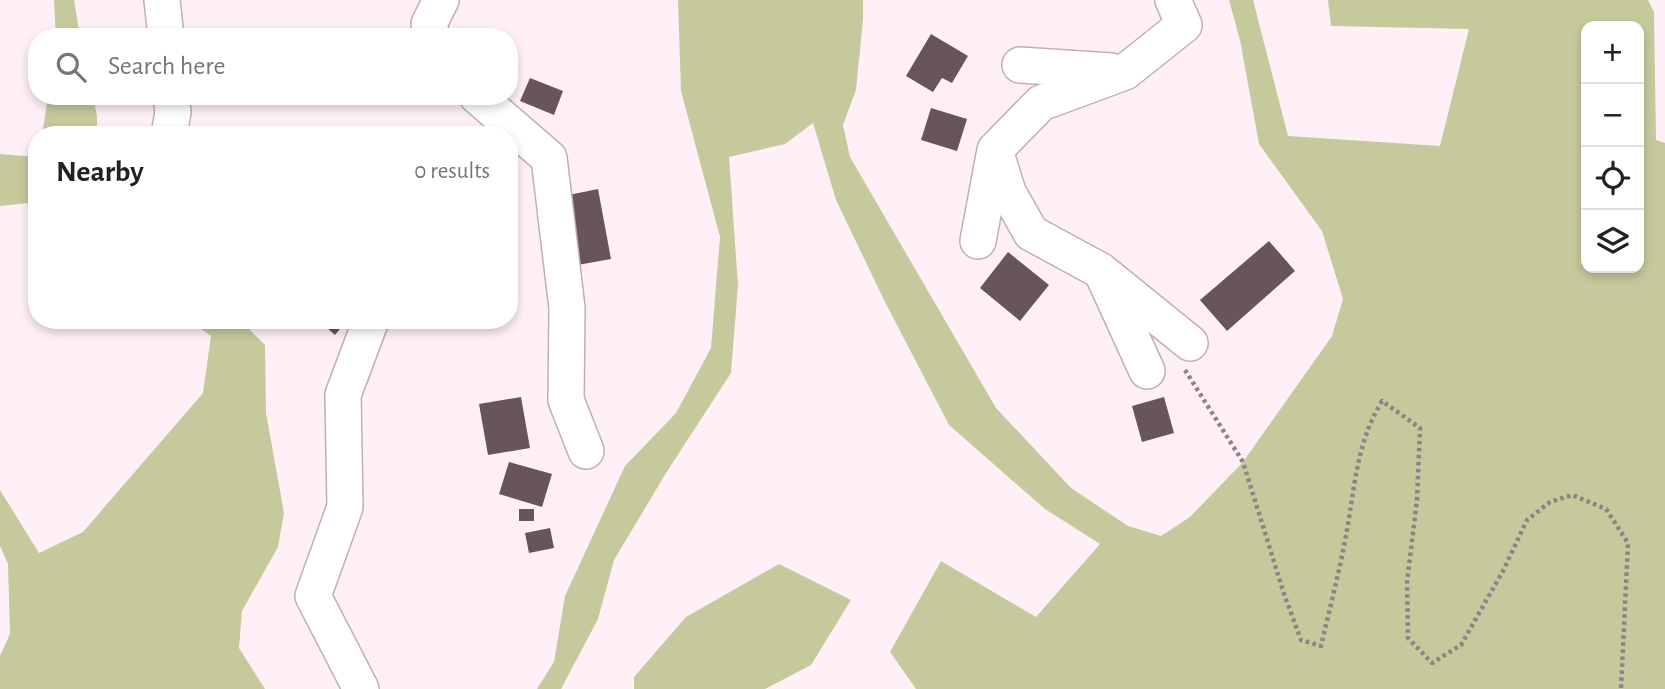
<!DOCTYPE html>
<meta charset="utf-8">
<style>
:root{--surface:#fff;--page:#f2f2f2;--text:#222;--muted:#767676;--line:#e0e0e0}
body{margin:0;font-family:"Alegreya Sans",sans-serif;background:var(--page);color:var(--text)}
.controls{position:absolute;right:21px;top:21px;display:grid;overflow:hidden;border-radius:14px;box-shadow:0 4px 10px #0003}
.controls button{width:63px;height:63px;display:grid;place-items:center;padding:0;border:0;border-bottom:2px solid var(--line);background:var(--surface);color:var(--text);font:35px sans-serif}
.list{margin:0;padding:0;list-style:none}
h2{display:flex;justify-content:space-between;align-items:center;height:91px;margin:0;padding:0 28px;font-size:30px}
h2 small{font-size:23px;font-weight:400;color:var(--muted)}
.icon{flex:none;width:38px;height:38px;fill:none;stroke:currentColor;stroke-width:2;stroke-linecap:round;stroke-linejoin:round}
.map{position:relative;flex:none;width:1665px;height:689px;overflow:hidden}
.search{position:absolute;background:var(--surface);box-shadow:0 4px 10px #0003;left:28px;top:28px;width:490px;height:77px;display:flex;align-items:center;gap:18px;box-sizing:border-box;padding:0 24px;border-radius:28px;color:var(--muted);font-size:26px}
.panel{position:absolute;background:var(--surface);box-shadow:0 4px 10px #0003;left:28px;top:126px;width:490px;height:203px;border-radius:28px}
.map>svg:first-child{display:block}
.forest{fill:#c5c99c;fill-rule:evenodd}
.building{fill:#68545d}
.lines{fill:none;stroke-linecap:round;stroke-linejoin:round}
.minor-casing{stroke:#c4adb7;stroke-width:38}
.path{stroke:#8e8288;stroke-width:4.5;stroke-dasharray:3.5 3.5;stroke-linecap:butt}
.minor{stroke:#fff;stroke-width:35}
</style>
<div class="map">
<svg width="1665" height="689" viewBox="0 0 1665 689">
<rect width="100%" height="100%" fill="#fff0f7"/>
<!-- forest -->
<path class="forest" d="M 54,0 L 74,0 L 80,37 L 56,37 Z
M 678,0 L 863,0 L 863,19 L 856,90 L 843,125 L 850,157 L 996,408 L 1071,488 L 1128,526 L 1161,536 L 1190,517 L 1243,462 L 1332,336 L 1343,299 L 1322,231 L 1259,144 L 1240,40 L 1229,0 L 1253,0 L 1288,136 L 1440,146 L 1469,29 L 1331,26 L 1328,0 L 1648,0 L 1654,12 L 1656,140 L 1665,143 L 1665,689 L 916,689 L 890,652 L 941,561 L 1036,617 L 1100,544 L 1045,509 L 949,425 L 885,302 L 836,200 L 813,123 L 785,144 L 729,157 L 738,285 L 731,373 L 666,473 L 614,560 L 598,619 L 561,689 L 537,689 L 554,662 L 565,596 L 625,466 L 676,413 L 711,348 L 720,237 L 681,91 ZM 1639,26 L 1639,268 L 1586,268 L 1586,26 Z
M 48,96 L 93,96 L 97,116 L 97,135 L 42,135 Z
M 0,154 L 37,157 L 37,202 L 0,206 Z
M 189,320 L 240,320 L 265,345 L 266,413 L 284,513 L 278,547 L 242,611 L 239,648 L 265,689 L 0,689 L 0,656 L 10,634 L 8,564 L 0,546 L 0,490 L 39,553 L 83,532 L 203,393 L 211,336 Z
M 779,564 L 851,600 L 811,665 L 765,689 L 634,689 L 634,677 L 686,617 Z"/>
<!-- building -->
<path class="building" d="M 931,34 L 968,56 L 952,83 L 942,78 L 933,92 L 906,76 Z
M 530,78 L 563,91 L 554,115 L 520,101 Z
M 931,108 L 967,119 L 957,151 L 921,140 Z
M 598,189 L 611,259 L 572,266 L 559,197 Z
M 1269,241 L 1295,271 L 1227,331 L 1200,300 Z
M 1008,252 L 1049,285 L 1020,321 L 980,288 Z
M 318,320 L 347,320 L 335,335 Z
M 521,397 L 530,448 L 488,455 L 479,404 Z
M 1164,397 L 1174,433 L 1142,442 L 1132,406 Z
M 509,462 L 552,474 L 542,507 L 499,494 Z
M 519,509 L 534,509 L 534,521 L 519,521 Z
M 550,528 L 554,548 L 529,553 L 525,533 Z"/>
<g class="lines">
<defs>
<path id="minor" d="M 162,0 L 166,37
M 432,37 L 429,24 L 441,0
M 1020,65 L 1111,71
M 477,96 L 549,158 L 567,308 L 566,400 L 586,451
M 169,135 L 173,112 L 171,96
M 996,153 L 1008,192 L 1031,233 L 1101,271 L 1190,343
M 978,241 L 995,150 L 1041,103 L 1125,72 L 1184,25 L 1173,0
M 1104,277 L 1147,371
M 361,689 L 313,596 L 345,507 L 343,395 L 371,320"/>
</defs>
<!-- minor casing -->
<use href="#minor" class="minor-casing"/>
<!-- path -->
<path class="path" d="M 1185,370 L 1243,462 L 1284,594 L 1301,640 L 1321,646 C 1330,608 1340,569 1347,530 C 1355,485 1357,442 1382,401 L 1420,428 L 1417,500 L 1407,582 L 1408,638 L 1432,663 L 1461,645 L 1503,571 L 1527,520 L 1550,502 L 1572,495 L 1606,509 L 1628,543 L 1621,689"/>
<!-- minor -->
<use href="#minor" class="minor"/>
</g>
</svg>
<div class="controls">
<button>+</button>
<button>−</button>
<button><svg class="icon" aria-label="locate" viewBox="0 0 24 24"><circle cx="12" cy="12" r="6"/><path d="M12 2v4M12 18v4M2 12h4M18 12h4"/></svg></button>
<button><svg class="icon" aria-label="layers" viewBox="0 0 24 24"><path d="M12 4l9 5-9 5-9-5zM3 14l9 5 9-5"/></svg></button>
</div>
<div class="search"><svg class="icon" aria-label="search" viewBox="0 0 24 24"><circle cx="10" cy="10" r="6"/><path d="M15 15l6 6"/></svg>Search here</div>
<section class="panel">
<h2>Nearby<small>0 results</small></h2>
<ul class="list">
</ul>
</section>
</div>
